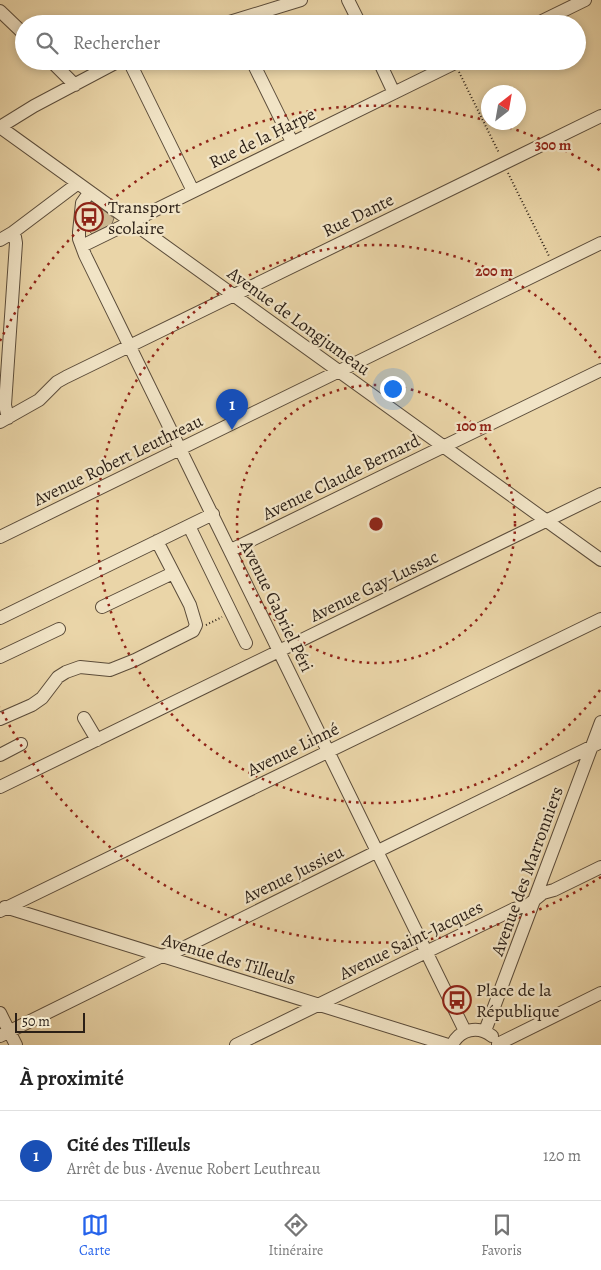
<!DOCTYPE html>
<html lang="fr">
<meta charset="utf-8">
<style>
:root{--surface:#fff;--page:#f2f2f2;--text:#222;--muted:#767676;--line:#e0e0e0;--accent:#2563eb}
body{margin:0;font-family:Alegreya,serif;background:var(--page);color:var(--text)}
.compass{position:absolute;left:481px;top:85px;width:45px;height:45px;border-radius:50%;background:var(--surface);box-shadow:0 2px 8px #0003;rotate:31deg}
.scale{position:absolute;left:15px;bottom:12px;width:70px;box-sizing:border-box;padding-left:5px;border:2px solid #2b1f16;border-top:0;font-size:14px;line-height:18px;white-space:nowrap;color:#2b1f16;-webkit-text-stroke:4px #f1e4c6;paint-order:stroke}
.you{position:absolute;left:392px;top:388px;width:18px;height:18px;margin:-12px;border:4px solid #fff;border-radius:50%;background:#1a73e8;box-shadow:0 0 0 8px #1a73e833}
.badge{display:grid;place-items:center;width:32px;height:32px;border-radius:50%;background:var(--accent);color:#fff;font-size:16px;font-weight:700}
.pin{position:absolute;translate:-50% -41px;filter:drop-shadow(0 1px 2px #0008)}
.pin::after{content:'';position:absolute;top:26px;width:18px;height:15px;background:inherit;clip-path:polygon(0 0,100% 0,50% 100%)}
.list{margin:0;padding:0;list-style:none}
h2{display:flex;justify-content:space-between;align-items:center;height:65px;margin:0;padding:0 20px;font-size:21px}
h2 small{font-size:16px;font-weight:400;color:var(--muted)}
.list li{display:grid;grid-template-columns:32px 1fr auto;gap:15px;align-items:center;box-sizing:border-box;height:90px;padding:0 20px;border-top:1px solid var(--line)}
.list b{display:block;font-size:19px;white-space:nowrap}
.list p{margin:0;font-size:16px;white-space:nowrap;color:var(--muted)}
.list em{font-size:16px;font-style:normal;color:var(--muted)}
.icon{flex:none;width:28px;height:28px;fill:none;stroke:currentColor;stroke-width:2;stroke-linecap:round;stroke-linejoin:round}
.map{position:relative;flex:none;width:601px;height:1045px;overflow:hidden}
.search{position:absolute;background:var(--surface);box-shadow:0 2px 8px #0003;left:15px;right:15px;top:15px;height:55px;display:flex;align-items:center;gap:12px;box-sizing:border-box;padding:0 18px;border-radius:28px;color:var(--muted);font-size:19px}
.sheet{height:155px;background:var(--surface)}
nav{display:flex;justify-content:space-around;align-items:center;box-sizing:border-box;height:70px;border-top:1px solid var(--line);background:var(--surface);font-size:14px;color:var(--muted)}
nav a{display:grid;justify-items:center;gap:2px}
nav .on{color:var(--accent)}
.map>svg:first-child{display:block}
.green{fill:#cab68f;stroke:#7a6a52}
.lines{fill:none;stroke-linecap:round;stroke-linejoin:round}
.minor-casing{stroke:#5b4c3a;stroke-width:14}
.path{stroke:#2b1f16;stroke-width:2;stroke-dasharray:1 2.5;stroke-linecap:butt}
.minor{stroke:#f1e4c6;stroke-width:12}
.ring{fill:none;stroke:#8f2418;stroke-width:2.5;stroke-dasharray:2.5 5}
.labels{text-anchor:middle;stroke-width:4.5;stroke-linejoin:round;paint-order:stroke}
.street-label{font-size:18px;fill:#2b1f16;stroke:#f1e4c6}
.poi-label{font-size:18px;fill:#2b1f16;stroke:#f1e4c6;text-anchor:start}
.centre{fill:#8f2418;stroke:#f1e4c6;stroke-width:2.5}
.ring-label{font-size:15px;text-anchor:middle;font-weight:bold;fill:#8f2418;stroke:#f1e4c6;stroke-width:4.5;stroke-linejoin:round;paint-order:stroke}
</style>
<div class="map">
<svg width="601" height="1045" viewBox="0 0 601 1045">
<rect width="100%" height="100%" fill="#ead5a8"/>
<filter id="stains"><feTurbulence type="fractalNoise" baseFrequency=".004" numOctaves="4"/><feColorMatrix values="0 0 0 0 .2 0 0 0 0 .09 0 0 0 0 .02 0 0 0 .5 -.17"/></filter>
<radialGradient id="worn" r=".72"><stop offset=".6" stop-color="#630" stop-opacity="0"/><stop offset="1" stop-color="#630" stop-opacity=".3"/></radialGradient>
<!-- green -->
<path class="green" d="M 98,206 L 114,218 L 112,224 L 92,234 L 89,231 L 91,208 Z"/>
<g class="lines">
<defs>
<path id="minor" d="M 348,0 L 360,24
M 0,11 L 24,34
M 223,24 L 301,0
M 536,24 L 585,0
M 51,61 L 75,85
M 129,61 L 193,191
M 252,61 L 292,142
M 379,61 L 394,93
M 0,127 L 601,560
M 0,127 L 34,106 L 119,61
M 89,193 L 82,203 L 79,232 L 79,239 L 85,255 L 465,1031
M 0,240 L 12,233 L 77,184
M 82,246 L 459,61
M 8,418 L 5,405 L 16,243 L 15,237 L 12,233
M 0,422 L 39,400 L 57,382 L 66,377 L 601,116
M 189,526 L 246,643
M 0,537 L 601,243
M 231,550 L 601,370
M 102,607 L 173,573
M 0,618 L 213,514
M 0,657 L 59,629
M 84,718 L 97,740
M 0,719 L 32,705 L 42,698 L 58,677 L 66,672 L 80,667 L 110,670 L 135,660 L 193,631 L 196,625 L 190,605 L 157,541
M 0,755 L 21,744
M 0,787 L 601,494
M 5,907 L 448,1045
M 0,911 L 601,619
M 0,1013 L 16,1045
M 485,1031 L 601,722
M 0,1036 L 162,956 L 175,952 L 382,849 L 601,742
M 498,1044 L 601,993
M 236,1045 L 514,909 L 528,905 L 543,893 L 554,890 L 601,867
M 452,1045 C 460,1029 478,1025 492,1036"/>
</defs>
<!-- minor casing -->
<use href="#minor" class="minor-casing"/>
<!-- path -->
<path class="path" d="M 459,72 L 499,153
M 508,173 L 549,256
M 206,625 L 222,617"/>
<!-- minor -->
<use href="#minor" class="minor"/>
</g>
<!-- distance rings -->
<g class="ring">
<circle cx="376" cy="524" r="139"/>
<path d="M600 690A279 279 0 1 1 600 358"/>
<path d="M601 877A418 418 0 0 1 0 707M0 341A418 418 0 0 1 488 121M495 123A418 418 0 0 1 601 171"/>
</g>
<!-- icons -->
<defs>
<symbol id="bus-ring" viewBox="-11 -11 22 22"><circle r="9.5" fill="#f1e4c6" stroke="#8f2418" stroke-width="1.5"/><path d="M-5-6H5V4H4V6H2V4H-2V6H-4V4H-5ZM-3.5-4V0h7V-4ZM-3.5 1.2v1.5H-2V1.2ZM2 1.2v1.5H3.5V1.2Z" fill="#8f2418"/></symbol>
</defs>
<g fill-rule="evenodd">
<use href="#bus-ring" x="73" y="201" width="32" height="32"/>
<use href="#bus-ring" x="441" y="984" width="32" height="32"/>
</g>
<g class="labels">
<!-- street labels -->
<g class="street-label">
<text transform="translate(262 138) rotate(-26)" y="6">Rue de la Harpe</text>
<text transform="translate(358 215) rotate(-26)" y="6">Rue Dante</text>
<text transform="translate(299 321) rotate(36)" y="6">Avenue de Longjumeau</text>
<text transform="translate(118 460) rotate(-26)" y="6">Avenue Robert Leuthreau</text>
<text transform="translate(341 477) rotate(-26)" y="6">Avenue Claude Bernard</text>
<text transform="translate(374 586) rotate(-26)" y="6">Avenue Gay-Lussac</text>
<text transform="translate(277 606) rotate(64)" y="6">Avenue Gabriel Péri</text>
<text transform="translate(293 749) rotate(-26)" y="6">Avenue Linné</text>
<text transform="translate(527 871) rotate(-70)" y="6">Avenue des Marronniers</text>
<text transform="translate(293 874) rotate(-26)" y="6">Avenue Jussieu</text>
<text transform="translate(411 940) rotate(-26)" y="6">Avenue Saint-Jacques</text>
<text transform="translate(229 959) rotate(17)" y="6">Avenue des Tilleuls</text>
</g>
<!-- poi labels -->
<g class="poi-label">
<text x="108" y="213">Transport<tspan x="108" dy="21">scolaire</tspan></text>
<text x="476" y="996">Place de la<tspan x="476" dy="21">République</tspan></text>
</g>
</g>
<circle cx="376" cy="524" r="8" class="centre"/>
<g class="ring-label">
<text x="553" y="150">300 m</text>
<text x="494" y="276">200 m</text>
<text x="474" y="431">100 m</text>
</g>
<rect width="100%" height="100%" filter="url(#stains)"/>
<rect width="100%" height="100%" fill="url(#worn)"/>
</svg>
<svg class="compass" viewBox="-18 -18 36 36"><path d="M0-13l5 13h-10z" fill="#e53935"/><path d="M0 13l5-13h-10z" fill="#767676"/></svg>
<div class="scale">50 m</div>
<div class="you"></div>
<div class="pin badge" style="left:232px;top:430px;background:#1a4fb4">1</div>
<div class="search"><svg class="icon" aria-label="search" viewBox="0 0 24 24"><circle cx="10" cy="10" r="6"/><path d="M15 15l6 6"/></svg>Rechercher</div>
</div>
<section class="sheet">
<h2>À proximité<small></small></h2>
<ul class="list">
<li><span class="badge" style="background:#1a4fb4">1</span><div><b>Cité des Tilleuls</b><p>Arrêt de bus · Avenue Robert Leuthreau</p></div><em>120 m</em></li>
</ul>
</section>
<nav>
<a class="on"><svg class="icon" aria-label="map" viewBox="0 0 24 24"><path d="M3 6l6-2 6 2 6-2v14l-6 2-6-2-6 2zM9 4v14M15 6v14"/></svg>Carte</a>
<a><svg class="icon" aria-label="directions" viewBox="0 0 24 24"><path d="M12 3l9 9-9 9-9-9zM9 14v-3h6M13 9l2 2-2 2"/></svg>Itinéraire</a>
<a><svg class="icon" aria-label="saved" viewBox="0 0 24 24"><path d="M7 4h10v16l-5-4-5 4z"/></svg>Favoris</a>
</nav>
